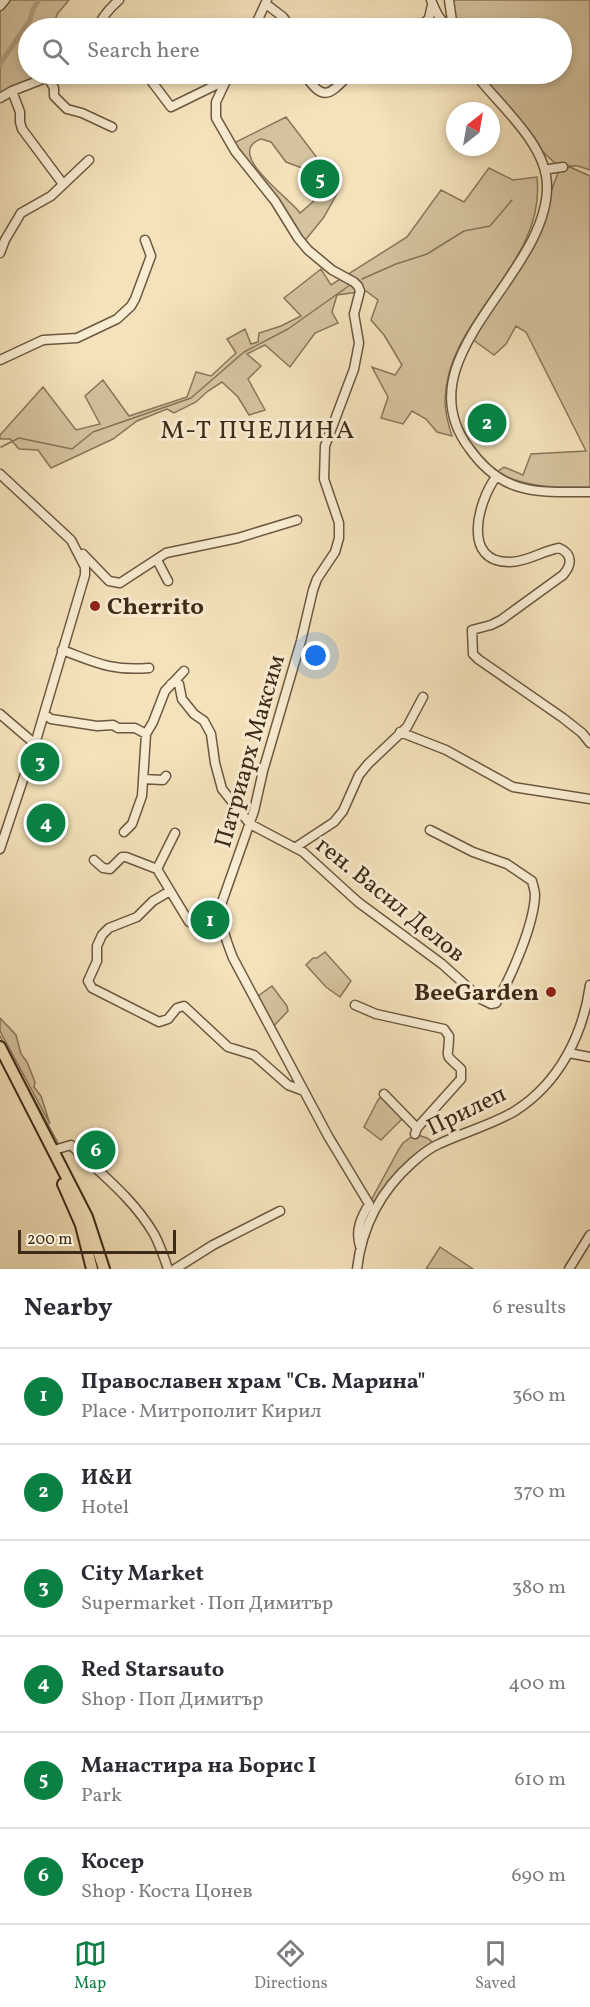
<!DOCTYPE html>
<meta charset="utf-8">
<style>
:root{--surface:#fff;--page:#f2f2f3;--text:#2b2b33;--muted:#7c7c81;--line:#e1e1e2;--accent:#0b8043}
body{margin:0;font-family:Vollkorn,serif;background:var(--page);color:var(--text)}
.compass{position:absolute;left:446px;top:102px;width:54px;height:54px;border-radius:50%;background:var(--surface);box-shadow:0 3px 9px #0003;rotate:31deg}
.scale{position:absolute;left:18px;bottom:15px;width:158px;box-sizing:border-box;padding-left:6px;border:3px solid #3e2a18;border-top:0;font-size:16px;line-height:21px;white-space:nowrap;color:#3e2a18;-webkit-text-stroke:4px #f8ecd2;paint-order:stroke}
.you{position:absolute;left:316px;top:656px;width:21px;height:21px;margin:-15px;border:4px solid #fff;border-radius:50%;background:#1a73e8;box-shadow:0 0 0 9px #1a73e833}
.badge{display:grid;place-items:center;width:39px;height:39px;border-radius:50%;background:var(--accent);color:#fff;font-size:20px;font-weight:700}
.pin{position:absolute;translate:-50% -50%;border:3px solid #fff;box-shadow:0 2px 6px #0006}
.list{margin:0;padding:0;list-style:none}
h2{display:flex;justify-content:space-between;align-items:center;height:78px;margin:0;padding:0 24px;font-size:26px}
h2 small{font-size:20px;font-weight:400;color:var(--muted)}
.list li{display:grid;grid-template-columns:39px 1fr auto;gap:18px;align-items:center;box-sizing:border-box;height:96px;padding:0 24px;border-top:2px solid var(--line)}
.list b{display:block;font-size:22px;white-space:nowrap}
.list p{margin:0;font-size:20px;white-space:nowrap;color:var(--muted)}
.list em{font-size:20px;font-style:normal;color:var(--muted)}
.icon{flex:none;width:33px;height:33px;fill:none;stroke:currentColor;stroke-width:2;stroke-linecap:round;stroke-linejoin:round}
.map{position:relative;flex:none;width:590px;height:1269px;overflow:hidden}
.search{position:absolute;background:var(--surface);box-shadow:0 3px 9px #0003;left:18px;right:18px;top:18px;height:66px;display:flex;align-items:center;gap:15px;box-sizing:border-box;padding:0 21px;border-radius:33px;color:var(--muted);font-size:22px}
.sheet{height:654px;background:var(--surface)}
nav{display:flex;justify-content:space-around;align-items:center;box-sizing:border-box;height:84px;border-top:2px solid var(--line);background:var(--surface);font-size:16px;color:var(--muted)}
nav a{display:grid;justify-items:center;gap:3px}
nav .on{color:var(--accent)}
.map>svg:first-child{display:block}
.green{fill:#d5c39e;stroke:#8a765b;stroke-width:1.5;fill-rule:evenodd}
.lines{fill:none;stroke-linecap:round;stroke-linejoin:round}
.stream{stroke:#867358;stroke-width:1.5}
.canal{stroke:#b6a383;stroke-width:5}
.minor-casing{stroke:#6c5840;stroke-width:11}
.major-casing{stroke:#3e2a18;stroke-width:14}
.minor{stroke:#f8ecd2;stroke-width:8}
.major{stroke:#f4e2ba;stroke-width:10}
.poi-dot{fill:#8f2418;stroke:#f8ecd2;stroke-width:2}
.labels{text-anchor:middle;stroke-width:6;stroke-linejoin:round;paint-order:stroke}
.poi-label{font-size:24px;font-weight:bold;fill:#3e2a18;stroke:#f8ecd2;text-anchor:start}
.street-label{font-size:24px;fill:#3e2a18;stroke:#f8ecd2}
.neighbourhood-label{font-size:26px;letter-spacing:1.5px;fill:#3e2a18;stroke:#f8ecd2}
</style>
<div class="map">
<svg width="590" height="1269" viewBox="0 0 590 1269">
<rect width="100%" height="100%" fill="#f4e2ba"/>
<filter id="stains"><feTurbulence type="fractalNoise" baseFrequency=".00333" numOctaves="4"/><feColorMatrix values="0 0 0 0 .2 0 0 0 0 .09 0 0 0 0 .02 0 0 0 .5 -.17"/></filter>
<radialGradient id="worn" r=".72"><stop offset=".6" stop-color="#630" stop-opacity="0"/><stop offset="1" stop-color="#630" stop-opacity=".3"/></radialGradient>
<!-- green -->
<path class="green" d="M 7,0 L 69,0 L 58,13 L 51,28 L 28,28 L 28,74 L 54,74 L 0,98 L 0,8 Z
M 452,0 L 590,0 L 590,170 L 578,166 L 558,166 L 540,149 L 480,74 L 562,74 L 562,28 L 457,28 Z
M 286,117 L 340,188 L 324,217 L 303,243 L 232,144 ZM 261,139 L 271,142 L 286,162 L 305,169 L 315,200 L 300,213 C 291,199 223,153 261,139 Z
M 570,167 L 590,176 L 590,487 C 558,488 526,488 497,472 L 504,467 L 523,475 L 531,454 L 586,451 L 526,332 L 516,326 L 506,344 L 494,355 L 472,339 L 542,229 L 549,197 L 559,170 Z
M 489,168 L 513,180 L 537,177 C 547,264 447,316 445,400 C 445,412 448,424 452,436 L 437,432 L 426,419 L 412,411 L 403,424 L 381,418 L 388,397 L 372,367 L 395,375 L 402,365 L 384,335 L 371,320 L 378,300 L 366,291 L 337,295 L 332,312 L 338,323 L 315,333 L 290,367 L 265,345 L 247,354 L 261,366 L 248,379 L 265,410 L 249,415 L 238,397 L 222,382 L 208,391 L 196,402 L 174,413 L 167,409 L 137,421 L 113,439 L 51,468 L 38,450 L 19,449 L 10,439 L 0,439 L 0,435 L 43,387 L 76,430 L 100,424 L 85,396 L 103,380 L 129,416 L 187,397 L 196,372 L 211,376 L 236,353 L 227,339 L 245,329 L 251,344 L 258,342 L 259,333 L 281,326 L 301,316 L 284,298 L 321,269 L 331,285 L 407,237 L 441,190 L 464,202 Z
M 325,952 L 351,981 L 340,997 L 326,987 L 306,965 L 313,958 L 317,958 Z
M 272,986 L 287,1006 L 288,1011 L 270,1030 L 254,999 Z
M 0,1018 L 16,1035 L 21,1054 L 27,1062 L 35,1082 L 34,1087 L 41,1096 L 50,1124 L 0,1031 Z
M 384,1094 L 405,1116 L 381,1140 L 364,1127 L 378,1100 Z
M 415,1134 L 427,1138 L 434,1143 L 399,1171 L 358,1236 L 369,1204 L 399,1149 L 403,1143 Z
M 440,1247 L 473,1269 L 426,1269 Z"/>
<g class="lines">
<!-- stream -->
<path class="stream" d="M 362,279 L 396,264 L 427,254 L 464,231 L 490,226 L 512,200
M 1,447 L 19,438 L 72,449 L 93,432 L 191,398 L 244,352 L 288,329 L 350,285
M 0,1036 L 58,1143"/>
<!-- canal -->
<path class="canal" d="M 0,64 L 30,20 L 33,9 L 39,0"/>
<defs>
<path id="minor" d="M 431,0 C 436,12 440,22 451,28
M 449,0 L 453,28
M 266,4 L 283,17 L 291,28
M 0,6 L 5,0
M 98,28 C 101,17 110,8 119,0
M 141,28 L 142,28
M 254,28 L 267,0
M 420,28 L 429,18 L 432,5
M 146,74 L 171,107 L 220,83 L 225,83 L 231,74
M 304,74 C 324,102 328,96 350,74
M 475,74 C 499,105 547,144 547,186 C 548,276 401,357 469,448 C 503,496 537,492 590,492
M 48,77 L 54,88 L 54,96 L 67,109 L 82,113 L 112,127
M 225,83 L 216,102 L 216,118 L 235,151 L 275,201 L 298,238 L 308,250 L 332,270 L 354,282 L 358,286 L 360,291 L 354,314 L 359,343 L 354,369 L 325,446 L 324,479 L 339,523 L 339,538 L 335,552 L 317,579 L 313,590 L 301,641 L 263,771 L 254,811 L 222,902 C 219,922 226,940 233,958 L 328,1136 L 369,1204 C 361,1218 355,1230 360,1246
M 12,91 L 20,112 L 20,122 L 22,129 L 63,184
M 0,98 L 12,91 L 56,74
M 545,172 L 549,169 L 563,167
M 0,253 L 5,240 L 21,213 L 51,196 L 89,160
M 0,360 L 43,340 L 77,338 L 117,319 L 131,306 L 135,299 L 151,256 L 145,240
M 0,474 L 71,540 L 85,567 L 85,575 L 35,744 L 0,849
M 496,477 C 478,501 461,563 510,562 C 527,562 542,551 559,548 C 573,554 572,565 563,575 L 501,620 L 491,625 L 472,630 L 473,654 L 478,659 L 563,718 L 582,733 L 590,743
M 83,554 L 109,581 L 120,583 L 166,553 L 238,538 L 297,520
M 157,560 L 168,581
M 62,650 C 97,663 111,671 149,668
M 171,684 L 176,682 L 179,684 L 182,699 L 194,714 L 204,721 L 211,734 L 215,763 L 222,789 L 250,824 L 303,852 L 358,902 L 442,964 L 481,999 L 491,1004 L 496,1003 C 511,977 534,925 535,895 C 535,890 533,886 532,881 L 507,864 L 473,852 L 430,830
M 0,714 L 35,744
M 44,714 L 51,719 L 97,726 L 113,725 L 118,728 L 135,728 L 146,734
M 400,732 L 446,750 L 513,787 L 590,799
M 143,779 L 163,780 L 166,776
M 124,832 L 132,824 L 142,796 L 146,734 L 153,722 L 165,691 L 184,671
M 175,833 L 157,869 L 189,922 L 199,926 L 223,930
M 296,847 L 334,822 L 343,811 L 359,775 L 368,764 L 407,727 L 423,697
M 94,860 L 103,868 L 110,869 L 122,857 L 126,857 L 157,869
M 170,891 L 153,901 L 137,917 L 109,928 L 102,935 L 97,946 L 97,961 L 88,981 L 92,988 L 159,1022 L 168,1019 L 177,1008 L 184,1006 L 228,1047 L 254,1055 L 288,1085 L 304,1091
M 355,1005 L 376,1014 L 444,1029 L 449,1036 C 449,1061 442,1051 461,1069 L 461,1079 L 417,1128 L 415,1134
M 569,1053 L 590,1057
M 384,1094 L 417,1128
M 54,1150 L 71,1145 C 100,1173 133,1198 154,1234 C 160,1245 164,1257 168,1269
M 175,1269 L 213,1245 L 280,1211
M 357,1269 C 362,1226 380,1191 413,1162 C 421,1155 429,1148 439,1144 C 464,1132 492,1125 515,1111 C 559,1083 583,1035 590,985
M 569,1269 L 590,1235"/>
<path id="major" d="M 0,1047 L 87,1217 L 104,1269
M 63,1184 L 81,1225 L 92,1269"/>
</defs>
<!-- minor casing -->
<use href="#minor" class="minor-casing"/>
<!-- major casing -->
<use href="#major" class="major-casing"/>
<!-- minor -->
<use href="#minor" class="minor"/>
<!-- major -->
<use href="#major" class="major"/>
</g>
<!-- markers -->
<g class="poi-dot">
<circle cx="95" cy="606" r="6"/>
<circle cx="551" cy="992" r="6"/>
</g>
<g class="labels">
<!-- poi labels -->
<g class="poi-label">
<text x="107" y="614">Cherrito</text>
<text x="539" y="1000" text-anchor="end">BeeGarden</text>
</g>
<!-- street labels -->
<g class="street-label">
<text transform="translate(249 751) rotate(-74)" y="8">Патриарх Максим</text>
<text transform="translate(391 899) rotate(39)" y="8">ген. Васил Делов</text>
<text transform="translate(466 1110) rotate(-26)" y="8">Прилеп</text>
</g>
<!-- neighbourhood labels -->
<g class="neighbourhood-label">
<text x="258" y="438">М-Т ПЧЕЛИНА</text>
</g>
</g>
<rect width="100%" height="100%" filter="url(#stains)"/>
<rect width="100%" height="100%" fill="url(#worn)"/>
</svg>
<svg class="compass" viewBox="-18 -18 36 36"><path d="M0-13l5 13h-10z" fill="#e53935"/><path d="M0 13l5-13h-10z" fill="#7c7c81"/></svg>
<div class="scale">200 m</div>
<div class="you"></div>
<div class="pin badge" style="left:210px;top:920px">1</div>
<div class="pin badge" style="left:487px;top:423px">2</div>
<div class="pin badge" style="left:40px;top:762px">3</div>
<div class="pin badge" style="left:46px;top:823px">4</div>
<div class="pin badge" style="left:320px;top:179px">5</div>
<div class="pin badge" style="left:96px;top:1150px">6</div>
<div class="search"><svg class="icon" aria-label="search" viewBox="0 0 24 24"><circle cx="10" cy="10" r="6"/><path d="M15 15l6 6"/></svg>Search here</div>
</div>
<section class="sheet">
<h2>Nearby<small>6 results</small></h2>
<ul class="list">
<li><span class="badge">1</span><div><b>Православен храм &quot;Св. Марина&quot;</b><p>Place · Митрополит Кирил</p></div><em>360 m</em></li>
<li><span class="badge">2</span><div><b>И&amp;И</b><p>Hotel</p></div><em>370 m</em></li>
<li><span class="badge">3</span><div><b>City Market</b><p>Supermarket · Поп Димитър</p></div><em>380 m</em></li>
<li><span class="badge">4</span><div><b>Red Starsauto</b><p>Shop · Поп Димитър</p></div><em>400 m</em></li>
<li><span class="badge">5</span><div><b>Манастира на Борис І</b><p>Park</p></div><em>610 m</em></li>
<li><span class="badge">6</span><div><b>Косер</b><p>Shop · Коста Цонев</p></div><em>690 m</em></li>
</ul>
</section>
<nav>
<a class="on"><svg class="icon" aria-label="map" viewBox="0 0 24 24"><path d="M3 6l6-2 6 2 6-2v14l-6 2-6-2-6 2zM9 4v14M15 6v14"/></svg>Map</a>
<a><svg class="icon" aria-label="directions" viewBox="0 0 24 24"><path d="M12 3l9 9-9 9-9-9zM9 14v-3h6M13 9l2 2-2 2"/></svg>Directions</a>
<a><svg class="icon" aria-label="saved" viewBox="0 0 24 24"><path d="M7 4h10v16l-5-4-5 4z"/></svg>Saved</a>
</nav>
